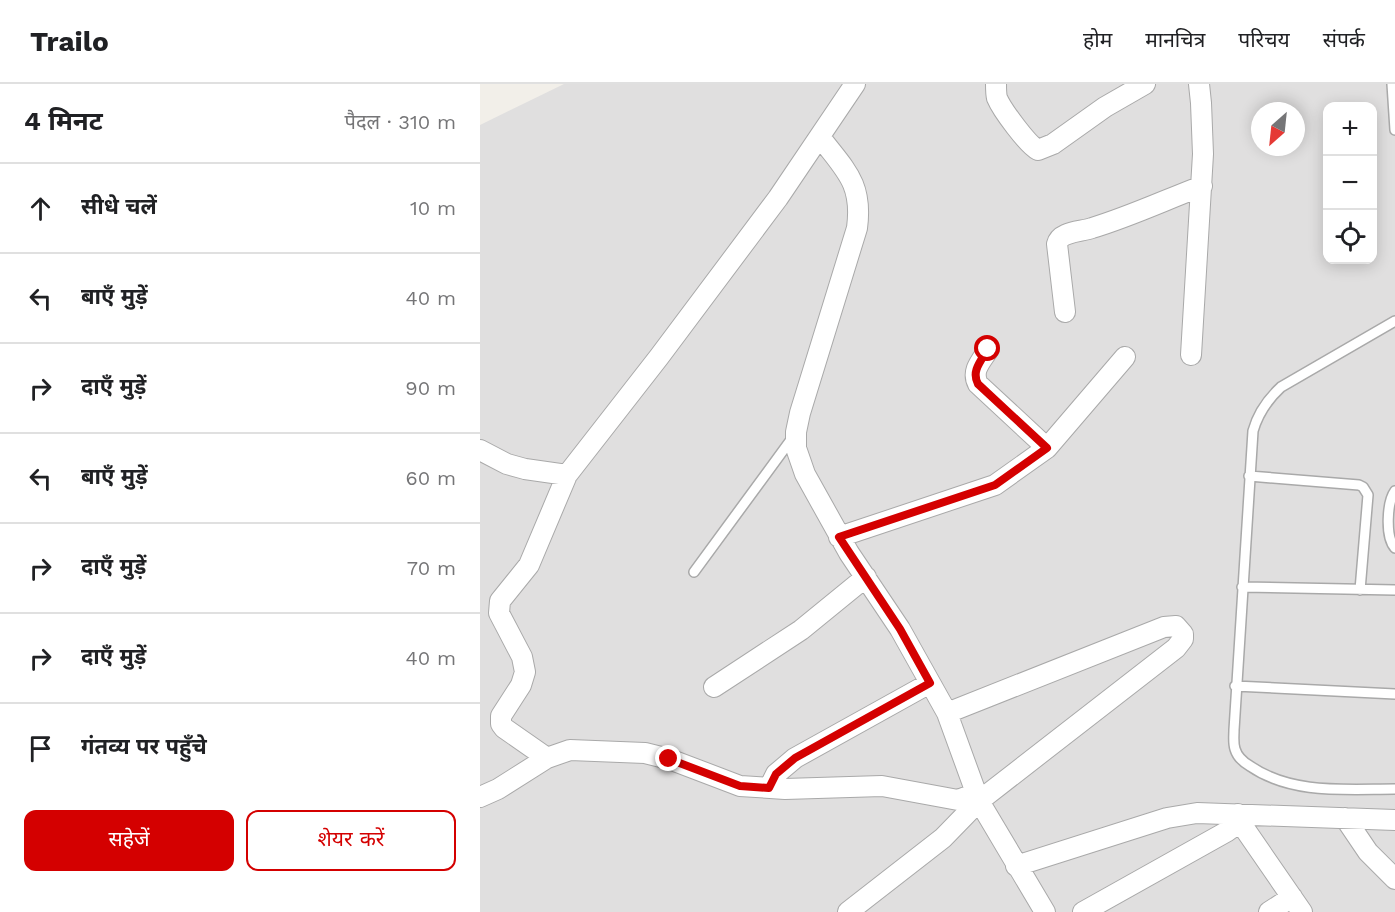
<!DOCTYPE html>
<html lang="hi">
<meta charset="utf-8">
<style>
:root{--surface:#fff;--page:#f2f2f2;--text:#202124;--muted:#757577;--line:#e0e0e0;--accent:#d40000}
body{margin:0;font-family:"Work Sans","Noto Sans Devanagari",sans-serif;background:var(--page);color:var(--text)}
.controls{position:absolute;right:18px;top:18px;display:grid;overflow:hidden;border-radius:12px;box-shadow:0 3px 15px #0003}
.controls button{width:54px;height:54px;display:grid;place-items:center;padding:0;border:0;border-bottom:2px solid var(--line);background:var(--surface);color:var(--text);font:30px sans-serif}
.compass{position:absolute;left:771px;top:18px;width:54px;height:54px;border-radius:50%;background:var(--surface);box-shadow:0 3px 15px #0003;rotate:207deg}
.stop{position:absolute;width:18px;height:18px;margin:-14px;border:4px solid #d40000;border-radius:50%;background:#fff}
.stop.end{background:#d40000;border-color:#fff;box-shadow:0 2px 6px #0008}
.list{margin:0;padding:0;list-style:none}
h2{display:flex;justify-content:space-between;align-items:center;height:78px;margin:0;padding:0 24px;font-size:26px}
h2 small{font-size:20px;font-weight:400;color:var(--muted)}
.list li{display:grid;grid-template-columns:39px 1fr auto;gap:18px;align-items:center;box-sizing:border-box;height:90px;padding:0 24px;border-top:2px solid var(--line)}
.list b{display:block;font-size:22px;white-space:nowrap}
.list em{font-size:20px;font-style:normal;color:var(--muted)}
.actions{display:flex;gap:12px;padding:18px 24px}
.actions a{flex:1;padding:14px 0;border:2px solid var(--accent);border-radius:12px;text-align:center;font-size:21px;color:var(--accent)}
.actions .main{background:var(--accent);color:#fff}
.icon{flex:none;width:33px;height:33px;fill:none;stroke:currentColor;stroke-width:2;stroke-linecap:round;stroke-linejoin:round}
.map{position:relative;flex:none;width:915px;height:828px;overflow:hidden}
header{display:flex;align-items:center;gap:36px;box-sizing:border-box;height:84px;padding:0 30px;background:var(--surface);border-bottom:2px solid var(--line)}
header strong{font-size:28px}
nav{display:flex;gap:33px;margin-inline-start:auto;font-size:21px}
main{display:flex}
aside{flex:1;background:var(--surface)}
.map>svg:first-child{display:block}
.residential{fill:#e0dfdf;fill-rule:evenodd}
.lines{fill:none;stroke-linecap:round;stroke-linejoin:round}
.service-casing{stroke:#a9a9a9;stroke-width:12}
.minor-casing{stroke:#a9a9a9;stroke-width:22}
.service{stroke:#fff;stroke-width:9}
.minor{stroke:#fff;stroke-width:20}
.route{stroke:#d40000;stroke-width:8}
</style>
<header>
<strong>Trailo</strong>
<nav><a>होम</a><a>मानचित्र</a><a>परिचय</a><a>संपर्क</a></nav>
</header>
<main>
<aside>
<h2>4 मिनट<small>पैदल · 310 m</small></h2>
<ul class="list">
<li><svg class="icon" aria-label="ahead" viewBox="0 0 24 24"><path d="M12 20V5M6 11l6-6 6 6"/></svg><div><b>सीधे चलें</b></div><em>10 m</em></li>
<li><svg class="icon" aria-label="left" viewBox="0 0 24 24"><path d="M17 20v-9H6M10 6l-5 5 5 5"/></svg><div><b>बाएँ मुड़ें</b></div><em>40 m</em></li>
<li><svg class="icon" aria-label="right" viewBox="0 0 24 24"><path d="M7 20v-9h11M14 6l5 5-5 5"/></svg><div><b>दाएँ मुड़ें</b></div><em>90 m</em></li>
<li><svg class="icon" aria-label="left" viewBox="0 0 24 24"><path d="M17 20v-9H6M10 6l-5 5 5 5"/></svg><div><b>बाएँ मुड़ें</b></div><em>60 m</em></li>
<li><svg class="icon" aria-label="right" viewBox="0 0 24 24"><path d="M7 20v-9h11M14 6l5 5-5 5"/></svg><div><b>दाएँ मुड़ें</b></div><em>70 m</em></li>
<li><svg class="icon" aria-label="right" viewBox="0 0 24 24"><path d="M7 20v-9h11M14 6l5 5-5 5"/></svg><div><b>दाएँ मुड़ें</b></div><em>40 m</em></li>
<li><svg class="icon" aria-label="arrive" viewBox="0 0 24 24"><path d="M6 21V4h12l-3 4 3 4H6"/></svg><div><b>गंतव्य पर पहुँचे</b></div></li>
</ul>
<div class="actions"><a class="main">सहेजें</a><a>शेयर करें</a></div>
</aside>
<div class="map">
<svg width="915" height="828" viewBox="0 0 915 828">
<rect width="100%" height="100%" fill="#f2efe9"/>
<!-- residential -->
<path class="residential" d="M 84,0 L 915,0 L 915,828 L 0,828 L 0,41 ZM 848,22 L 892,22 L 892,176 L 848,176 ZM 780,27 L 816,27 L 816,63 L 780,63 Z"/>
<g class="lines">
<defs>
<path id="service" d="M 912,0 L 915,46
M 915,237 L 801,303 C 787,316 778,329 773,347 L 754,646 C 754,652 753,659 755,665 C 757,672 763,678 770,682 C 812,711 867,705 915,705
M 769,392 L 879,401 L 883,403 L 888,411 L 880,506
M 915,407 C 907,418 905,453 915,464
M 214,488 L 313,353
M 762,503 L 915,506
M 755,602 L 915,610"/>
<path id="minor" d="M 516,0 C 516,4 516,10 517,14 C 522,26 548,61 558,66 L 573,60 L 625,23 L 665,0
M 340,53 C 365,86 383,99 377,144 L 320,329 L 316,348 L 316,364 L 325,390 L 369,469 L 420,545 L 467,629 L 684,543 L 696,542 L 703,550 L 703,555 L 696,564 L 499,717 L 463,754 L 368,828
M 585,228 L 577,160 C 580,147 601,148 612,144 C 649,133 685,116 722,102
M 509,265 C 501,277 491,287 498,300 L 567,364
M 711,271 L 723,70 L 721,19 L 719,0
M 0,366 L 27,380 L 45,385 L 87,391
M 359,453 L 515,401 L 567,364 L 645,273
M 234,603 L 321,546 L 386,493
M 467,629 L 499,717 L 565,828
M 67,674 L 24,644 L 21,640 L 21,632 L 41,601 L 45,588 L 42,573 L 19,529 L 20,517 L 49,481 L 87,391 L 179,273 L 298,114 L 375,0
M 289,704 L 296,690 L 315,674 L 450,599
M 0,713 L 18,705 L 67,674 L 90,666 L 165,669 L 189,675 L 260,702 L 305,705 L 402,702 L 478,716 L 496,709
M 758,730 L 760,738 L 822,828
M 865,734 L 888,768 L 915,795
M 536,782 L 687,734 L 717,729 L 915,736
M 603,828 L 746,748 L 760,738
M 789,828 L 812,813"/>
</defs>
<!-- service casing -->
<use href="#service" class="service-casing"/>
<!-- minor casing -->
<use href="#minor" class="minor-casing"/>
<!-- service -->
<use href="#service" class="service"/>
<!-- minor -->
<use href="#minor" class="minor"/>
</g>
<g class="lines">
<!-- route -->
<path class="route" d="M 189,675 L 260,702 L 289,704 L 296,690 L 315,674 L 450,599 L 420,545 L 359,453 L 515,401 L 567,364 L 498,300 C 491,287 501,277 508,265"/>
</g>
</svg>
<div class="controls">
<button>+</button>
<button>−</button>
<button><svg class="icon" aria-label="locate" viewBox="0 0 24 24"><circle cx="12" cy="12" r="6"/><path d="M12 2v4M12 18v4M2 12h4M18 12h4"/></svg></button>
</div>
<svg class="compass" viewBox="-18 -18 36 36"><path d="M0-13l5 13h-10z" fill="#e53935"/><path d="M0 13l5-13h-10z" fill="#757577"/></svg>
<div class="stop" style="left:508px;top:265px"></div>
<div class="stop end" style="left:189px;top:675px"></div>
</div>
</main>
